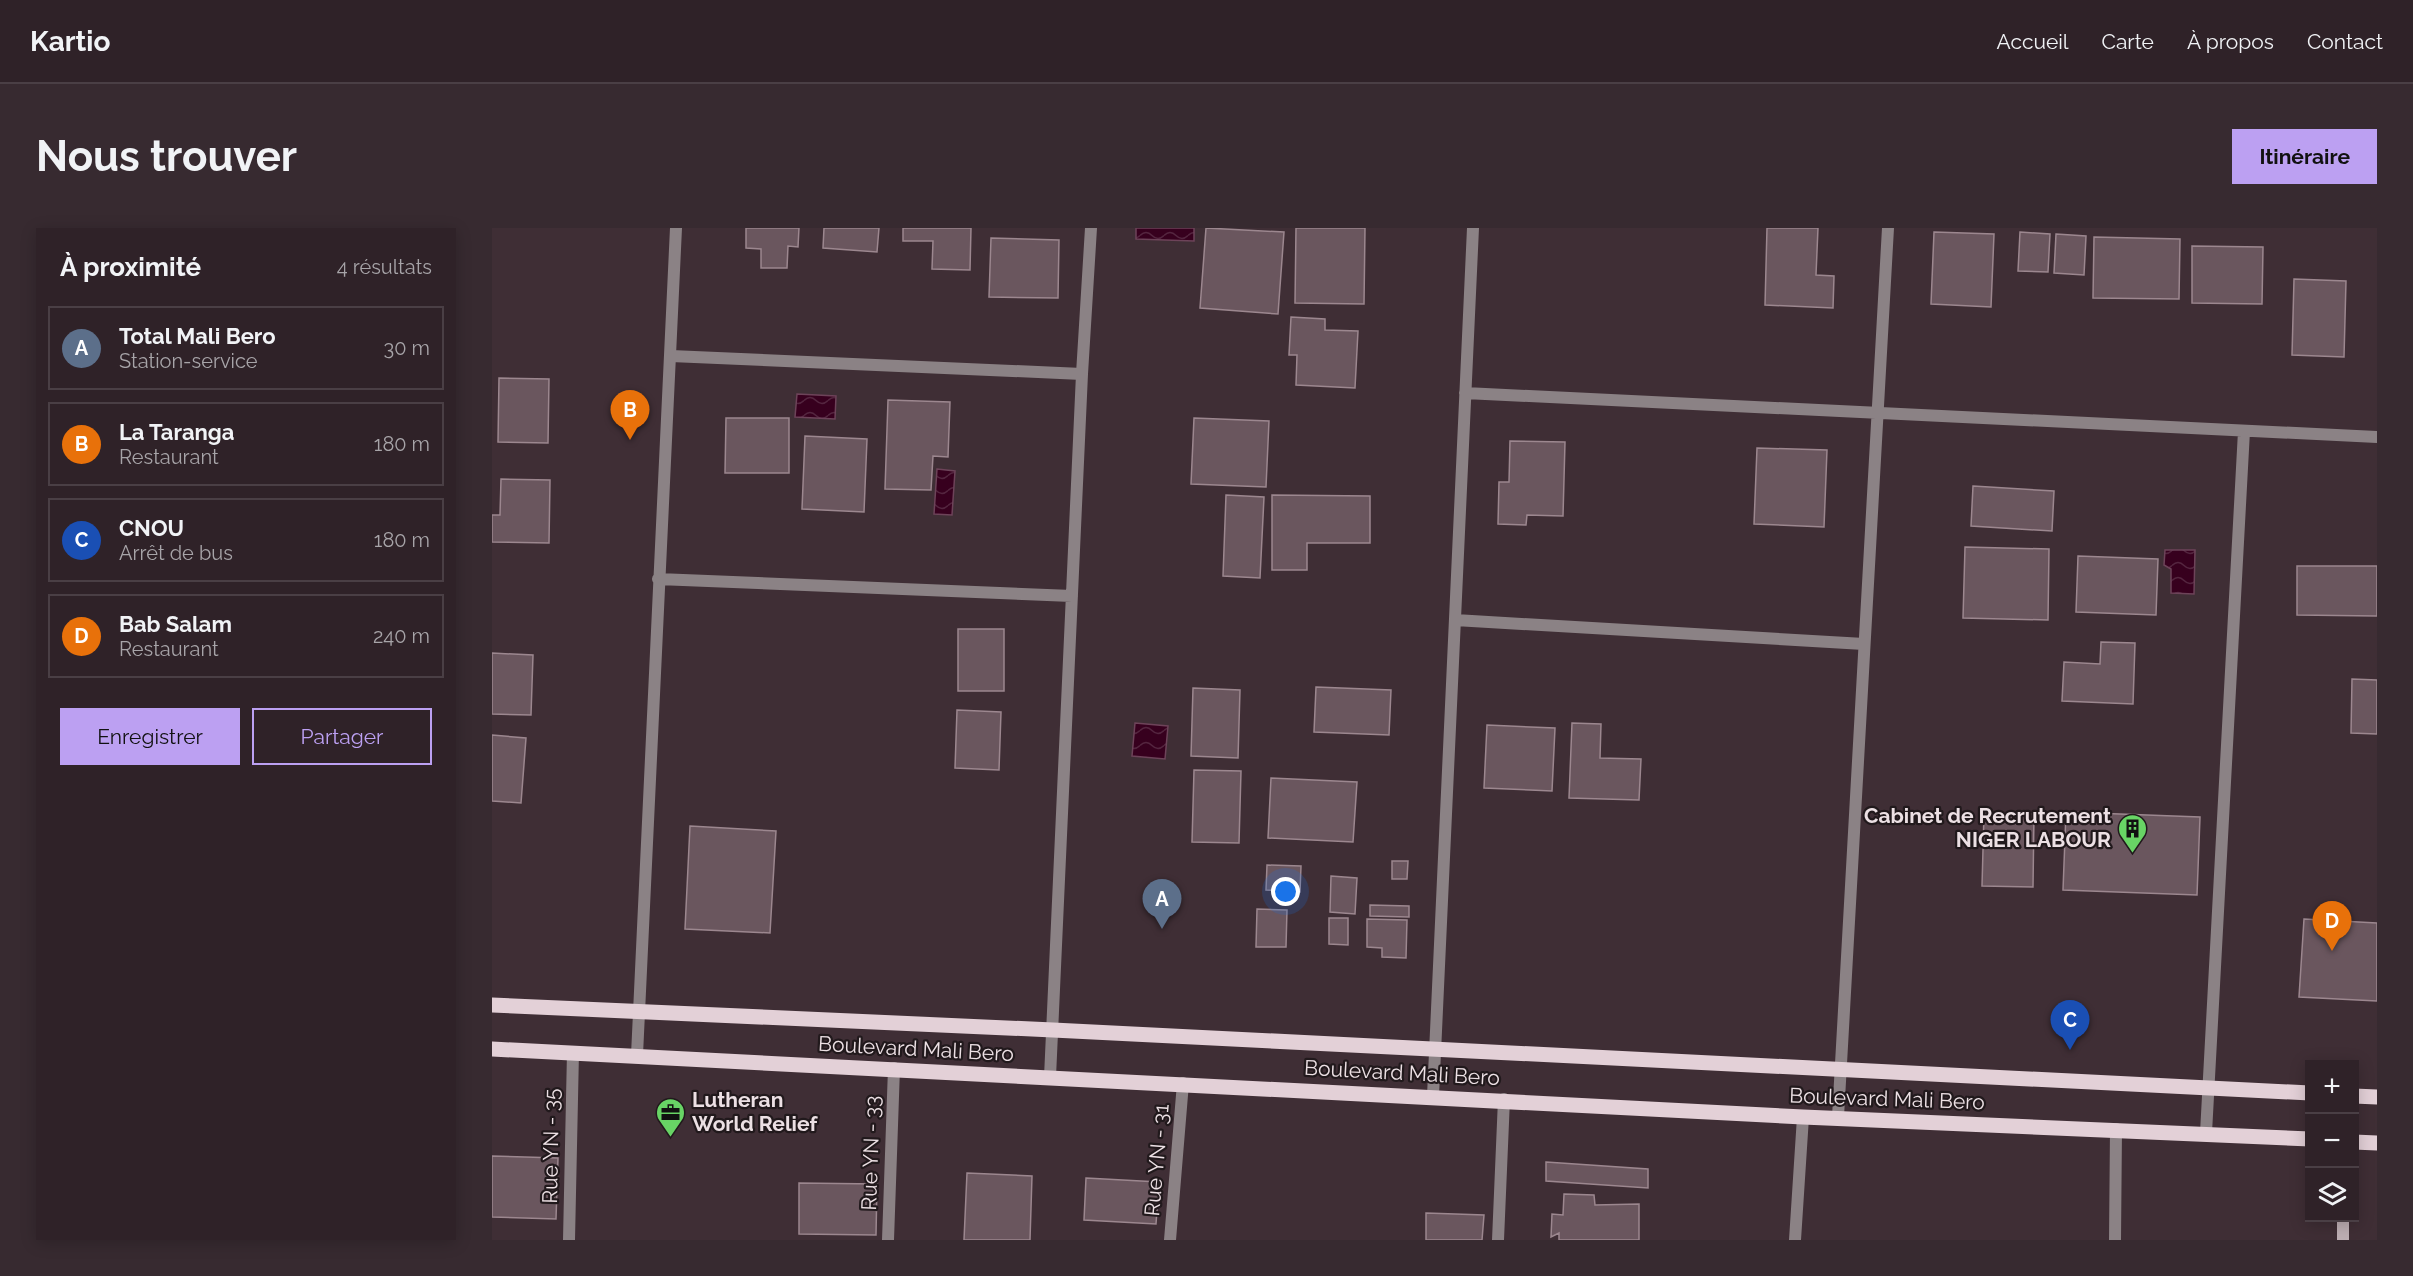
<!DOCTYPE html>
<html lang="fr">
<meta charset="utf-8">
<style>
:root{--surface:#2f2228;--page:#372a30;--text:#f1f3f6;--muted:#a7a4a8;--line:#4a3f45;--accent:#bca0f2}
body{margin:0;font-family:Raleway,sans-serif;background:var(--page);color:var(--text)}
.controls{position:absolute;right:18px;bottom:18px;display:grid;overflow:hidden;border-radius:0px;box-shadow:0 3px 15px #0003}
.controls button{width:54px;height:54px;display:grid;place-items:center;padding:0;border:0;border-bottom:2px solid var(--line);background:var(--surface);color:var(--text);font:30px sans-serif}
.you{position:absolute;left:794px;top:664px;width:21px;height:21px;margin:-15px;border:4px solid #fff;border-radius:50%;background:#1a73e8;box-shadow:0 0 0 9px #1a73e833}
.badge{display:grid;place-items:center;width:39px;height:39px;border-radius:50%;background:var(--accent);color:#fff;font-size:20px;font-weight:700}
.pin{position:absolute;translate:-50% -50px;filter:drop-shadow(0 2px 3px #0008)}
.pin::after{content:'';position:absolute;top:32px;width:21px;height:18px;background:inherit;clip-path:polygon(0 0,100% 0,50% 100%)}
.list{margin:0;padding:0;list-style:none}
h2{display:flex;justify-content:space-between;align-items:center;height:78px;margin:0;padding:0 24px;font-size:26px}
h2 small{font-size:20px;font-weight:400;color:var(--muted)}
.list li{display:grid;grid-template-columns:39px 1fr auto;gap:18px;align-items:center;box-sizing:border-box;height:84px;margin:0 12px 12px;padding:0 12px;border:2px solid var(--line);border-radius:0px}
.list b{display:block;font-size:22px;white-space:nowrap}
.list p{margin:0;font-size:20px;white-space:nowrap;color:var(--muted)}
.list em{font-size:20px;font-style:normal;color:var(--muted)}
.actions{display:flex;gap:12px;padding:18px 24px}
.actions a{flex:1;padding:14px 0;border:2px solid var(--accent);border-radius:0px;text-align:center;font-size:21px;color:var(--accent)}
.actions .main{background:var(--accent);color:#111}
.icon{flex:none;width:33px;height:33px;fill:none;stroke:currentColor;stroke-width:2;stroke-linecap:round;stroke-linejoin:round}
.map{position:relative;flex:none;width:1885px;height:1012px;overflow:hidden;border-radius:0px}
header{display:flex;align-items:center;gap:36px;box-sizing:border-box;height:84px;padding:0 30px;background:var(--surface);border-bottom:2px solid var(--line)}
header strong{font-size:28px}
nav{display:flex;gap:33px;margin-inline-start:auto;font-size:21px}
.intro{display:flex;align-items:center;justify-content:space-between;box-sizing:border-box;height:144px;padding:0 36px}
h1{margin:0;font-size:42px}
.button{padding:15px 27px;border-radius:0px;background:var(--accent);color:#111;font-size:21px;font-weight:700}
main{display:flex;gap:36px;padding:0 36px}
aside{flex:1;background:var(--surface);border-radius:0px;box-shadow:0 3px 15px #0003}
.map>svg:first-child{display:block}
.water{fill:url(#water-waves);stroke:#6d4359;stroke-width:1.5}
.building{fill:#6a565e;stroke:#9c878f;stroke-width:1.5}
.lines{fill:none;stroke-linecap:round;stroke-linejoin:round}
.street{stroke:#8b8285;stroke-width:12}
.secondary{stroke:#bdaeb3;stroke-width:12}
.primary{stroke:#e3d0d7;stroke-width:15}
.labels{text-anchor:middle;stroke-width:4.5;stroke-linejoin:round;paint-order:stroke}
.poi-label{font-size:21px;font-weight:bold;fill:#ece0e4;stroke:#21191c;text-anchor:end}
.street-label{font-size:21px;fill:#ece0e4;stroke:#21191c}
</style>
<header>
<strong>Kartio</strong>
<nav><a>Accueil</a><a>Carte</a><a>À propos</a><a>Contact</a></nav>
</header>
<div class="intro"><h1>Nous trouver</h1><a class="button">Itinéraire</a></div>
<main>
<aside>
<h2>À proximité<small>4 résultats</small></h2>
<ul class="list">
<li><span class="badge" style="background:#5c6f8a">A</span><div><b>Total Mali Bero</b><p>Station-service</p></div><em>30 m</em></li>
<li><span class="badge" style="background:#e8710a">B</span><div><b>La Taranga</b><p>Restaurant</p></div><em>180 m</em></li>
<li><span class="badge" style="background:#1a4fb4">C</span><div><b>CNOU</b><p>Arrêt de bus</p></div><em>180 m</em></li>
<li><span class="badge" style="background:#e8710a">D</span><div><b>Bab Salam</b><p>Restaurant</p></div><em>240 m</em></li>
</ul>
<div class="actions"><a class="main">Enregistrer</a><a>Partager</a></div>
</aside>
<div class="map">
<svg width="1885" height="1012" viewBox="0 0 1885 1012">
<defs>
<pattern id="water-waves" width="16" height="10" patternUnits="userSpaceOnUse" patternTransform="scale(1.5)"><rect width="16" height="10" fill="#37001e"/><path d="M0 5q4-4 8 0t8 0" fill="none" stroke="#54253f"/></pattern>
</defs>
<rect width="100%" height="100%" fill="#3f2e35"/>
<!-- water -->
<path class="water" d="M 644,0 L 702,0 L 702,13 L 644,11 Z
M 305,166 L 344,168 L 343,191 L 303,189 Z
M 445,241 L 463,243 L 460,287 L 442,286 Z
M 1673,322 L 1703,322 L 1702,366 L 1679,365 L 1679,341 L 1672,337 Z
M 643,495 L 676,498 L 673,531 L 640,528 Z"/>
<!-- building -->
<path class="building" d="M 254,0 L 307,0 L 306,19 L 296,18 L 295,40 L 269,40 L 269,21 L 254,20 Z
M 332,0 L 387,0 L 385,24 L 331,20 Z
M 411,0 L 479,0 L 478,42 L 440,41 L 441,13 L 411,13 Z
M 714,0 L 792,4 L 786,86 L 708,80 Z
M 804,0 L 873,0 L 872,76 L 803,75 Z
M 1275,0 L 1326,0 L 1324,47 L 1342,48 L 1341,80 L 1273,77 Z
M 1442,4 L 1502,6 L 1499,79 L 1439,76 Z
M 1528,4 L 1558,6 L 1556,44 L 1526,43 Z
M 1564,6 L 1594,8 L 1592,47 L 1562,45 Z
M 1602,9 L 1688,11 L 1687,71 L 1601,70 Z
M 499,10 L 567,12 L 566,70 L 497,69 Z
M 1700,18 L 1771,19 L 1770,76 L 1700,75 Z
M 1802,51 L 1854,53 L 1852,129 L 1800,127 Z
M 799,89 L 833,91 L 833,102 L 866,103 L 863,160 L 804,157 L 805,127 L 797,127 Z
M 7,150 L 57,151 L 56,215 L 6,214 Z
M 396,172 L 458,174 L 456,229 L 441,228 L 439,262 L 393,261 Z
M 234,190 L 297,190 L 297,245 L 233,245 Z
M 702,190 L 777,193 L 774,259 L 699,256 Z
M 313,208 L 375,211 L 372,284 L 310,281 Z
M 1018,213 L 1073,214 L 1071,288 L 1035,287 L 1034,297 L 1006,296 L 1007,254 L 1017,254 Z
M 1265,220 L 1335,222 L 1332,299 L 1262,296 Z
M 9,251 L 58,252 L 57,315 L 0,314 L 0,287 L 8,287 Z
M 1481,258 L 1562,263 L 1560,303 L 1479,298 Z
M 734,267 L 772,269 L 768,350 L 731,348 Z
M 780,267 L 878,268 L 878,315 L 815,315 L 815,342 L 780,342 Z
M 1473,319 L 1557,321 L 1556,392 L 1471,390 Z
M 1586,328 L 1666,331 L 1664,387 L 1584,384 Z
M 1805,338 L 1885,338 L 1885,388 L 1805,387 Z
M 466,401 L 512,401 L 512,463 L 466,463 Z
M 1609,414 L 1643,415 L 1641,476 L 1570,473 L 1572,434 L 1608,436 Z
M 0,425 L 41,427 L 39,487 L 0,486 Z
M 1860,451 L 1885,452 L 1885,506 L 1859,505 Z
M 824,459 L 899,462 L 897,507 L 822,504 Z
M 701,460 L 748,462 L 746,530 L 699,528 Z
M 465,482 L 509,484 L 507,542 L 463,540 Z
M 1080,495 L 1109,496 L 1108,530 L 1149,531 L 1147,572 L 1077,570 Z
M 995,497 L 1063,500 L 1060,563 L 992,560 Z
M 0,507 L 34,510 L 29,575 L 0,573 Z
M 702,542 L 749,543 L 747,615 L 700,614 Z
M 779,550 L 865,554 L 861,614 L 776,610 Z
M 1574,584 L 1708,589 L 1705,667 L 1571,662 Z
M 1492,585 L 1542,586 L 1541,659 L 1490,658 Z
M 198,598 L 284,603 L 278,705 L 193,701 Z
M 900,633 L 916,633 L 915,651 L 900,651 Z
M 775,637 L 809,638 L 808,664 L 774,662 Z
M 839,648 L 865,650 L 863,686 L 838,684 Z
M 878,677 L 917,678 L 917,689 L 878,688 Z
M 765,681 L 795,682 L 794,719 L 764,719 Z
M 837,690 L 856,690 L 856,717 L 837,716 Z
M 875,691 L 915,692 L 914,730 L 890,729 L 890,720 L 875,719 Z
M 1812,691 L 1885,695 L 1885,773 L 1807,769 Z
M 0,928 L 66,930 L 64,991 L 0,989 Z
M 1054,934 L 1156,941 L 1156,960 L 1054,953 Z
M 475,945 L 540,948 L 538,1012 L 472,1012 Z
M 594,950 L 667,954 L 664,996 L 592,992 Z
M 307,955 L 385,956 L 384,1007 L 307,1006 Z
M 1072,966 L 1102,967 L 1103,977 L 1147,976 L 1147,1012 L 1067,1012 L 1067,1005 L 1059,1009 L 1060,986 L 1071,987 Z
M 934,985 L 992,987 L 990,1012 L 934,1012 Z"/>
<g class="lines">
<!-- street -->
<path class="street" d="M 179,128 L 590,146
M 973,165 L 1885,209
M 166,351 L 580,368
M 963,392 L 1372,416
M 145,827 L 184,0
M 558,849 L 590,146 L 599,0
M 941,868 L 981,0
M 1346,889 L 1396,0
M 1714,905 L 1752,203
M 77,1012 L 81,824
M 396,1012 L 402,840
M 678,1012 L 691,855
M 1006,1012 L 1012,871
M 1303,1012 L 1311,889
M 1623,1012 L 1624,901"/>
<!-- secondary -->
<path class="secondary" d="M 1851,1012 L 1851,990"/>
<!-- primary -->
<path class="primary" d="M 0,777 L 561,802 L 1818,865
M 0,821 L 1311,889 L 1818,911
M 1862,868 L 1885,869
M 1862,914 L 1885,915"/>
</g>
<!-- icons -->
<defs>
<symbol id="building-pin" viewBox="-11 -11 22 30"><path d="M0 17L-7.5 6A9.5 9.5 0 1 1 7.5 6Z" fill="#68d465" stroke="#21191c"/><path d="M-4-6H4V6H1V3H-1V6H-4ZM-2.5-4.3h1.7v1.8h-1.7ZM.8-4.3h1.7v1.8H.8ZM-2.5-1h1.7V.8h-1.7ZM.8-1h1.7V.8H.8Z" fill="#111"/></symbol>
<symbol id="office-pin" viewBox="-11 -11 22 30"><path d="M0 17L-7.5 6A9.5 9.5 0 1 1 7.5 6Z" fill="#68d465" stroke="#21191c"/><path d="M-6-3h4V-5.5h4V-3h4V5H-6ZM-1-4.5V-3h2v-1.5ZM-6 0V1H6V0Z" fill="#111"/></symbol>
</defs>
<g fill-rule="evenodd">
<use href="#building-pin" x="1624" y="584" width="33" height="45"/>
<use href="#office-pin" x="162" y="868" width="33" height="45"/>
</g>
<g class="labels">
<!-- poi labels -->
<g class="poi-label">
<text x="1619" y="595">Cabinet de Recrutement<tspan x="1619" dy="24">NIGER LABOUR</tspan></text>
<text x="200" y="879" text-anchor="start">Lutheran<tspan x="200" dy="24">World Relief</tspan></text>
</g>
<!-- street labels -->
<g class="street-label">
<text transform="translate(424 821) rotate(3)" y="7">Boulevard Mali Bero</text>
<text transform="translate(910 845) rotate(3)" y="7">Boulevard Mali Bero</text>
<text transform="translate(1395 871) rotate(2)" y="7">Boulevard Mali Bero</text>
<text transform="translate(59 918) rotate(-89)" y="7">Rue YN - 35</text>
<text transform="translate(379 925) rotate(-88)" y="7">Rue YN - 33</text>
<text transform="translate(665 932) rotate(-85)" y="7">Rue YN - 31</text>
</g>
</g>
</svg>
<div class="controls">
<button>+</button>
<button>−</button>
<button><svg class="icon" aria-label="layers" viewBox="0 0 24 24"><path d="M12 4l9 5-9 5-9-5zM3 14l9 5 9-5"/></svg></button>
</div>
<div class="you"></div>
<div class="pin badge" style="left:670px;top:701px;background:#5c6f8a">A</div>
<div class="pin badge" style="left:138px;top:212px;background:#e8710a">B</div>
<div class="pin badge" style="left:1578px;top:822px;background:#1a4fb4">C</div>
<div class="pin badge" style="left:1840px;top:723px;background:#e8710a">D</div>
</div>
</main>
